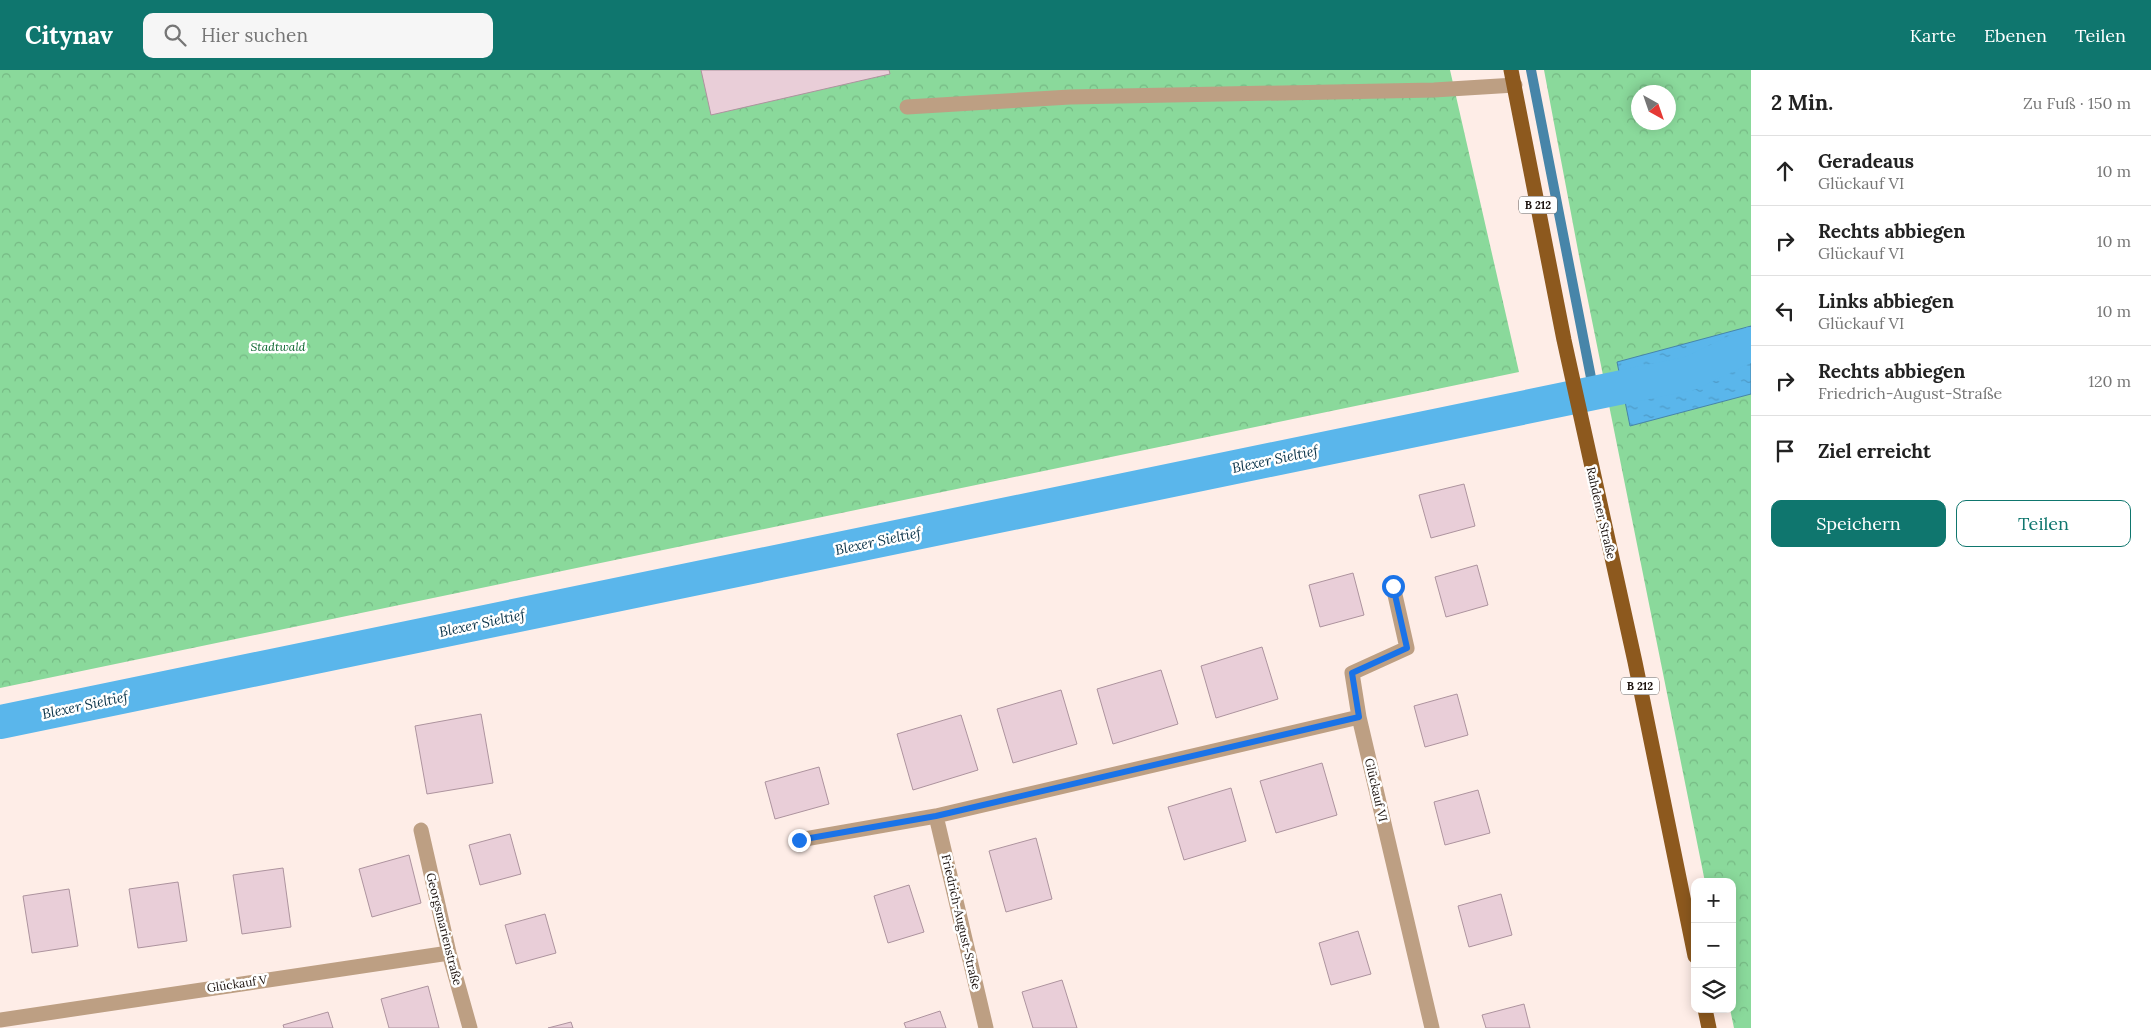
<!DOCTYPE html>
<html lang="de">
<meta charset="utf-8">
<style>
:root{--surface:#fff;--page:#f6f6f6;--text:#222;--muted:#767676;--line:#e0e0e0;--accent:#0f766e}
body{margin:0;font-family:Lora,serif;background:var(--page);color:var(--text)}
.controls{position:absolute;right:15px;bottom:15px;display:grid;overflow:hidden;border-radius:10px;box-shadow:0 2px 12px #0003}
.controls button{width:45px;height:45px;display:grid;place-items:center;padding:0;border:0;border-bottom:1px solid var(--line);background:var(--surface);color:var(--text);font:25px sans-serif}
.compass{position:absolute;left:1631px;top:15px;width:45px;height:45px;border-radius:50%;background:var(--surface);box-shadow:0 2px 12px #0003;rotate:140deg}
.stop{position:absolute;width:15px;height:15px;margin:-11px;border:4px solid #1a73e8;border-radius:50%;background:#fff}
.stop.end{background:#1a73e8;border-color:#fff;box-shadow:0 1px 5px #0008}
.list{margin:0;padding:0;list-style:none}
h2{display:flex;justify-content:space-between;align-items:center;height:65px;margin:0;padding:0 20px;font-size:21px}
h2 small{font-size:16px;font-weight:400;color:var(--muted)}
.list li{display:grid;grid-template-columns:32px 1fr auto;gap:15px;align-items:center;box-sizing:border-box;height:70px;padding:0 20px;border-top:1px solid var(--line)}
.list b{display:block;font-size:19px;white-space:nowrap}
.list p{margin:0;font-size:16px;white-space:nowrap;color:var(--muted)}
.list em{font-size:16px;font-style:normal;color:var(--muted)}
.actions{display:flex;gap:10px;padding:15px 20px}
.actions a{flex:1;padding:11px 0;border:1px solid var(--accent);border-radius:10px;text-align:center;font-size:18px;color:var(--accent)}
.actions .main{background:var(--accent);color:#fff}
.icon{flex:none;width:28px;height:28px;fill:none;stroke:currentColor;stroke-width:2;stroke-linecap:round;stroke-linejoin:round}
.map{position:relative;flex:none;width:1751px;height:958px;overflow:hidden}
header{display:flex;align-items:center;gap:30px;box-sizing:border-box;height:70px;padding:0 25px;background:var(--accent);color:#fff}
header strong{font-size:24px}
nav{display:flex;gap:28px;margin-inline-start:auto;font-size:18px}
.search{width:350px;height:45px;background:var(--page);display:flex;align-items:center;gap:12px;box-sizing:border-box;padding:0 18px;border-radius:10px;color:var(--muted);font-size:19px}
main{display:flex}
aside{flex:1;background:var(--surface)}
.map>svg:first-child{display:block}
.forest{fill:url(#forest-crowns);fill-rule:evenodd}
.water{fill:url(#water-ripples);stroke:#4785a9}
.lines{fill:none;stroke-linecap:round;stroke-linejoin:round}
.stream{stroke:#4785a9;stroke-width:10}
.canal{stroke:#5ab6eb;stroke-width:34}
.building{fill:#e9ced8;stroke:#ad939e}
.minor{stroke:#bd9f83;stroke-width:15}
.major{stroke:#8d591e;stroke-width:15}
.route{stroke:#1a73e8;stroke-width:6}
.labels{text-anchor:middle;stroke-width:5;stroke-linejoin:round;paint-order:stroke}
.shield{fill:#fff;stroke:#5f5956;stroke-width:1}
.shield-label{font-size:11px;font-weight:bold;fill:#1b120e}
.park-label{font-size:12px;font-style:italic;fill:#0c662f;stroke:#fff}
.street-label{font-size:12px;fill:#1b120e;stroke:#fff}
.water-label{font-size:14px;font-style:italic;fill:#073147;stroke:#fff}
</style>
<header>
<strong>Citynav</strong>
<div class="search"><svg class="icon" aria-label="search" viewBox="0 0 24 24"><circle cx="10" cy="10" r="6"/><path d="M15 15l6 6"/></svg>Hier suchen</div>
<nav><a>Karte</a><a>Ebenen</a><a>Teilen</a></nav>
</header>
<main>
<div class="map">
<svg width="1751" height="958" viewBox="0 0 1751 958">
<defs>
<pattern id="forest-crowns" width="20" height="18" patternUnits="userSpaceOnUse" patternTransform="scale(1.25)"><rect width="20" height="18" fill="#8ad99b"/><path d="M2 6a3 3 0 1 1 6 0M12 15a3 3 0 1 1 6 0" fill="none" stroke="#76b984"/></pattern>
<pattern id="water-ripples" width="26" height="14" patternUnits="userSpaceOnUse" patternTransform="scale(1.25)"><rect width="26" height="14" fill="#5ab6eb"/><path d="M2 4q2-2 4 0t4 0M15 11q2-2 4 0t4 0" fill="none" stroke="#4e9bc8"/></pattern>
</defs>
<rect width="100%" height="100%" fill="#feede7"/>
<!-- forest -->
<path class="forest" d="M 0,0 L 1450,0 L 1519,302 L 0,618 Z
M 1544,0 L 1751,0 L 1751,958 L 1734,958 L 1730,939 L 1732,939 L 1732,812 L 1705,812 L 1580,191 ZM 1638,22 L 1668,22 L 1668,52 L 1638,52 Z"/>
<!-- water -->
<path class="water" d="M 1751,256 L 1751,324 L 1630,356 L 1617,292 Z"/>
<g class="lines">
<!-- stream -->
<path class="stream" d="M 1531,0 L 1594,323"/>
<!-- canal -->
<path class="canal" d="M 0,652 L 1691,303 L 1751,274"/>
</g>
<!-- building -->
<path class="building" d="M 701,0 L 889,0 L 890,4 L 711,45 Z
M 1464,414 L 1475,456 L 1431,468 L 1419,425 Z
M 1477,495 L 1488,535 L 1446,547 L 1435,507 Z
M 1353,503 L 1364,545 L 1320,557 L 1309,515 Z
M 1262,577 L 1278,629 L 1216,648 L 1201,596 Z
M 1161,600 L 1178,654 L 1113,674 L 1097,619 Z
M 1061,620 L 1077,674 L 1013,693 L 997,639 Z
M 1457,624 L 1468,665 L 1425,677 L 1414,636 Z
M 481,644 L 493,713 L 427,724 L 415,656 Z
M 961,645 L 978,700 L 913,720 L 897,664 Z
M 1322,693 L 1337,745 L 1276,763 L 1260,711 Z
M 819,697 L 829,734 L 775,749 L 765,712 Z
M 1231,718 L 1246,771 L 1184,790 L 1168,737 Z
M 1478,720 L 1490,763 L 1445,775 L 1434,732 Z
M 510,764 L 521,804 L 480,815 L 469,775 Z
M 1036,768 L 1052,829 L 1006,842 L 989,781 Z
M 409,785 L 421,833 L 372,847 L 359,799 Z
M 283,798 L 291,857 L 242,864 L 233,805 Z
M 178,812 L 187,871 L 138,878 L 129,819 Z
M 909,815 L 924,862 L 888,873 L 874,826 Z
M 69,819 L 78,876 L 32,883 L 23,826 Z
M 1501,824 L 1512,865 L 1469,877 L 1458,836 Z
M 545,844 L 556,883 L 516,894 L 505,855 Z
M 1358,861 L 1371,904 L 1331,915 L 1319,873 Z
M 1062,910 L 1077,958 L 1033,958 L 1022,922 Z
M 428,916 L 439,958 L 389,958 L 381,929 Z
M 1524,934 L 1530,958 L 1486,958 L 1482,945 Z
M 940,941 L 946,958 L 906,958 L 904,953 Z
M 328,942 L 333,958 L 284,958 L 283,955 Z
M 571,952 L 573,958 L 548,958 Z"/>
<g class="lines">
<!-- minor -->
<path class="minor" d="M 907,37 L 1070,27 L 1434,20 L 1515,15
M 1393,516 L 1407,578 L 1352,603 L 1359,647 L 1432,958
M 936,746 L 986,958
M 421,760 L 449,883 L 470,958
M 799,770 L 936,746 L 1359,647
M 0,950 L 449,883"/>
<!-- major -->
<path class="major" d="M 1511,0 L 1564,270 L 1635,592 L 1695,886
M 1705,939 L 1709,958"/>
</g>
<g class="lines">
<!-- route -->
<path class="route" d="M 799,770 L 936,746 L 1359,647 L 1352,603 L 1407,578 L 1393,516"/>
</g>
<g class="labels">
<!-- shield labels -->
<g class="shield">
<rect x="1519" y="126.5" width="38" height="17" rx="4"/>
<rect x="1621" y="607.5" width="38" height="17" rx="4"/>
</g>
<g class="shield-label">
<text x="1538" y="139">B 212</text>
<text x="1640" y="620">B 212</text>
</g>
<!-- park labels -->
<g class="park-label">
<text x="278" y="281">Stadtwald</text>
</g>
<!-- street labels -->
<g class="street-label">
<text transform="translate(1601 443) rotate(77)" y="4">Rahdener Straße</text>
<text transform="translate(1376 720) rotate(77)" y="4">Glückauf VI</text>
<text transform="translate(961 852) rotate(77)" y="4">Friedrich-August-Straße</text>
<text transform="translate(444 859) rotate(76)" y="4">Georgsmarienstraße</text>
<text transform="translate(237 914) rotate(-8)" y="4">Glückauf V</text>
</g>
<!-- water labels -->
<g class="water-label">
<text transform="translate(1275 389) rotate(-12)" y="5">Blexer Sieltief</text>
<text transform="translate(878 471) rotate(-12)" y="5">Blexer Sieltief</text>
<text transform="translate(482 553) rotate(-12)" y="5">Blexer Sieltief</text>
<text transform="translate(85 635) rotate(-12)" y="5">Blexer Sieltief</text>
</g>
</g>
</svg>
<div class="controls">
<button>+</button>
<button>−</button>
<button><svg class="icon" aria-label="layers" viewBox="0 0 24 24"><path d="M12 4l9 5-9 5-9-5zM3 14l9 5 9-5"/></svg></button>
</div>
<svg class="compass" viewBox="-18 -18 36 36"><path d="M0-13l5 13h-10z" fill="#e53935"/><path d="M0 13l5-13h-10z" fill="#767676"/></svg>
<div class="stop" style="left:1393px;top:516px"></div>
<div class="stop end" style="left:799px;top:770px"></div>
</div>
<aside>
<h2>2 Min.<small>Zu Fuß · 150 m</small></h2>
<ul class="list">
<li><svg class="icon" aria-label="ahead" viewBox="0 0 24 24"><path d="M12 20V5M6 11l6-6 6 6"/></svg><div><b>Geradeaus</b><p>Glückauf VI</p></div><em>10 m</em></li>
<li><svg class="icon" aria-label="right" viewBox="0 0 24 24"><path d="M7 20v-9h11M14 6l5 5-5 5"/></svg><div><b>Rechts abbiegen</b><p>Glückauf VI</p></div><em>10 m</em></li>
<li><svg class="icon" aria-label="left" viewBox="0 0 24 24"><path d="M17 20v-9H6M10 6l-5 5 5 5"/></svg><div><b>Links abbiegen</b><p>Glückauf VI</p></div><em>10 m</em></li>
<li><svg class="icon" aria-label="right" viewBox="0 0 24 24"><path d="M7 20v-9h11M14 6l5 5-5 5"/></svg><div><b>Rechts abbiegen</b><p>Friedrich-August-Straße</p></div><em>120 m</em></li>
<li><svg class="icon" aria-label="arrive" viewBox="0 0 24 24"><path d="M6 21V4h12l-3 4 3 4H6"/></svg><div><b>Ziel erreicht</b></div></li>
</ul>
<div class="actions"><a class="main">Speichern</a><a>Teilen</a></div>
</aside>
</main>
